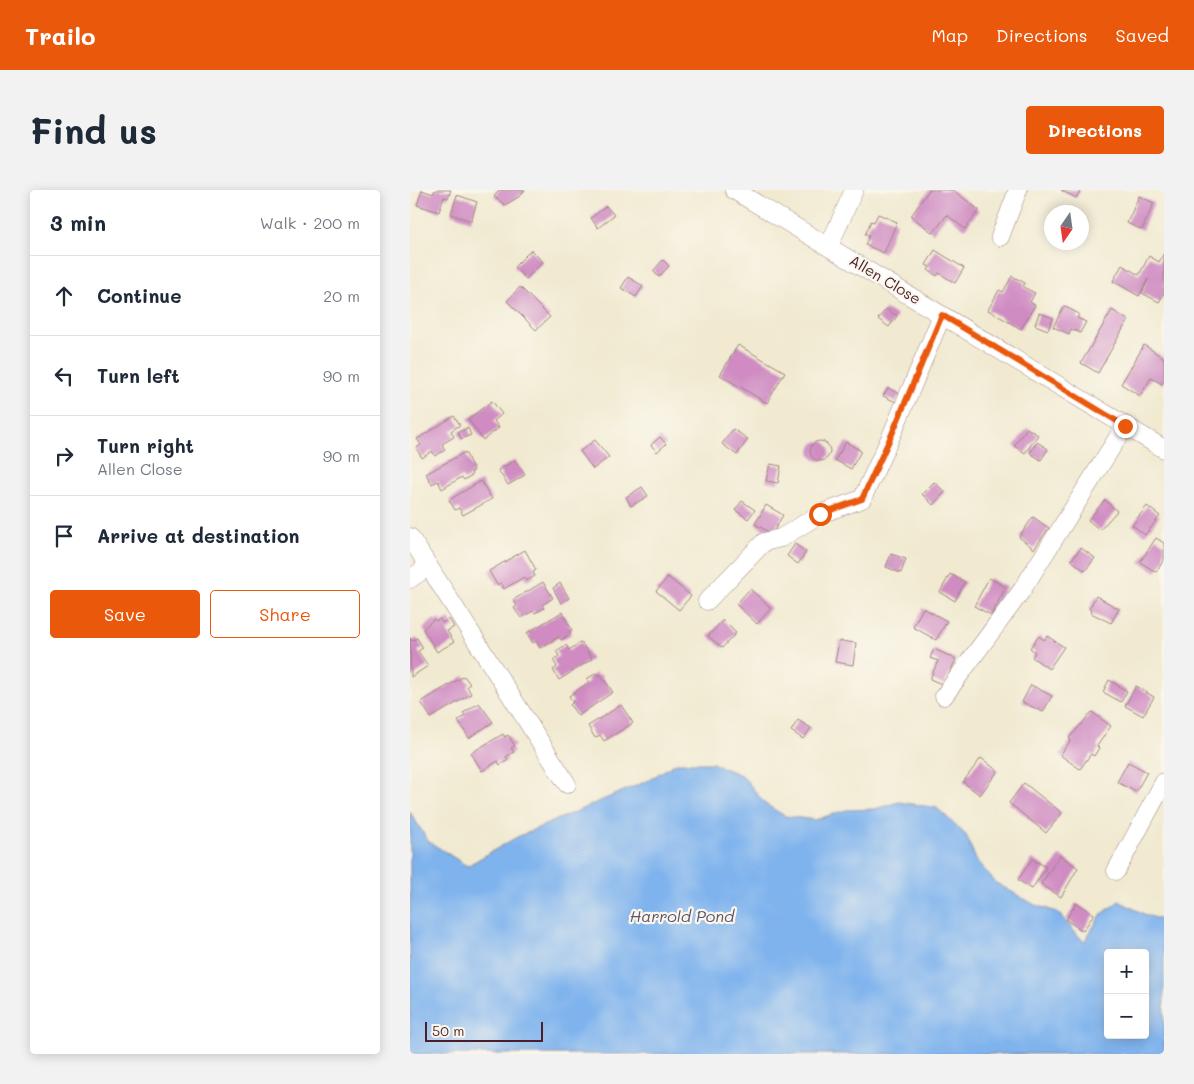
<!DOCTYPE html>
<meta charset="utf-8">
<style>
:root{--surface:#fff;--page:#f2f2f3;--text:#1f2937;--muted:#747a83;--line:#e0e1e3;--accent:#ea580c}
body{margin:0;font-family:Mali,sans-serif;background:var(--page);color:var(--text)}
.controls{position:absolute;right:15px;bottom:15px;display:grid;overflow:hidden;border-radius:5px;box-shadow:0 2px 12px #0003}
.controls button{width:45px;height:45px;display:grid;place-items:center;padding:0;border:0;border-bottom:1px solid var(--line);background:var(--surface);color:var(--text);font:25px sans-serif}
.compass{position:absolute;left:634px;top:15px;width:45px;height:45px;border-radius:50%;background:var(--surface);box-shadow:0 2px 12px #0003;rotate:193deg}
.scale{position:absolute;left:15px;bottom:12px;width:118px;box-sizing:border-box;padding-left:5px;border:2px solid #4a1f2b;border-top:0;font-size:14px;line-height:18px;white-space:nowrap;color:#4a1f2b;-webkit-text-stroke:4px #fbf7ec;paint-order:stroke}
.stop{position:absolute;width:15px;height:15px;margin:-11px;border:4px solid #ea580c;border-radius:50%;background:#fff}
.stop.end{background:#ea580c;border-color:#fff;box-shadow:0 1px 5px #0008}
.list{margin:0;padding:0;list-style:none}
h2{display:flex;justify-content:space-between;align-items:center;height:65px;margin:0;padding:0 20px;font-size:21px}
h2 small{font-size:16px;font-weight:400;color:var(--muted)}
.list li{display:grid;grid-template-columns:32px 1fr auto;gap:15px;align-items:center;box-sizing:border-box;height:80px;padding:0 20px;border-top:1px solid var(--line)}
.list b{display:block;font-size:19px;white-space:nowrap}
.list p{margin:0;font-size:16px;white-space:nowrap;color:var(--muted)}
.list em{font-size:16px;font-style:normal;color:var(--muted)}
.actions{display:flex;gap:10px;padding:15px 20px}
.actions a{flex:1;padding:11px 0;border:1px solid var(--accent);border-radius:5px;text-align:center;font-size:18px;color:var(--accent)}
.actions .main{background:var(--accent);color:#fff}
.icon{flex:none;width:28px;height:28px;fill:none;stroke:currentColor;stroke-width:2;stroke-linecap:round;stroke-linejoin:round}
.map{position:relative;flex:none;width:754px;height:864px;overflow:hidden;border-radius:5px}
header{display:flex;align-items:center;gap:30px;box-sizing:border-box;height:70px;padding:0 25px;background:var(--accent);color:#fff}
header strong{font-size:24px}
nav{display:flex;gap:28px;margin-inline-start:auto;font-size:18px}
.intro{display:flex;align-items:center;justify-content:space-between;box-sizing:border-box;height:120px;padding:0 30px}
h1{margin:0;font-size:35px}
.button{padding:12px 22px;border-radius:5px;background:var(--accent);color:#fff;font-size:18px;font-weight:700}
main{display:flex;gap:30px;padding:0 30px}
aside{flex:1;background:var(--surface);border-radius:5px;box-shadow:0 2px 12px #0003}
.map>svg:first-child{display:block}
.water{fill:#7fb3ed;stroke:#64698c;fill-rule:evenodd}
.building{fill:#cf8bc2}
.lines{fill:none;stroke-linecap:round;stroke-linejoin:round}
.street-casing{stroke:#9e847e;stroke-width:19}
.street{stroke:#fff;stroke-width:18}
.route{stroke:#ea580c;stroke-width:6}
.labels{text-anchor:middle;stroke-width:4.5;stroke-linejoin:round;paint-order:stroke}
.street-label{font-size:15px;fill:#4a1f2b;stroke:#fbf7ec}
.water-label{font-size:16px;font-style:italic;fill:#5d536f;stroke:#fbf7ec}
</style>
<header>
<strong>Trailo</strong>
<nav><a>Map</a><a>Directions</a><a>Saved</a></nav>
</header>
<div class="intro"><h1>Find us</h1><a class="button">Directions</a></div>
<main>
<aside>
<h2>3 min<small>Walk · 200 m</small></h2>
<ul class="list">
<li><svg class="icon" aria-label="ahead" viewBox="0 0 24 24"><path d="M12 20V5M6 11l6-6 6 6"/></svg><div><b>Continue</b></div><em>20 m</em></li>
<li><svg class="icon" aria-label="left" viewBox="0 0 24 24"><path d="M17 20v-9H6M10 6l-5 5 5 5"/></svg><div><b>Turn left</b></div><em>90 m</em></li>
<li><svg class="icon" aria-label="right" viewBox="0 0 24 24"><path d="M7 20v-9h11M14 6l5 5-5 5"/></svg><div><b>Turn right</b><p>Allen Close</p></div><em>90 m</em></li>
<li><svg class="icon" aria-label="arrive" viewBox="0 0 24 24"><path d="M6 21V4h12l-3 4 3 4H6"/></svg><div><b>Arrive at destination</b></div></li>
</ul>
<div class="actions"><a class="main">Save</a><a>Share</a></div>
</aside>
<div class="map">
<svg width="754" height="864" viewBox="0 0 754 864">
<rect width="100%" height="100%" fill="#fbf7ec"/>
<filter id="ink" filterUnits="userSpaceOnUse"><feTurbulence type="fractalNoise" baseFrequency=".02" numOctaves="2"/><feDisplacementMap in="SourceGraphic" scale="10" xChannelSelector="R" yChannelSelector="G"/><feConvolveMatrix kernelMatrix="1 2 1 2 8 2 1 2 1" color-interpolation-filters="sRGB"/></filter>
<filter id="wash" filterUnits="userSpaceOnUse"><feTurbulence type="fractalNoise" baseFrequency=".0096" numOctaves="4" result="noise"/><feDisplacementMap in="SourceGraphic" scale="20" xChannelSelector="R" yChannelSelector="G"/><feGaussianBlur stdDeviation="1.12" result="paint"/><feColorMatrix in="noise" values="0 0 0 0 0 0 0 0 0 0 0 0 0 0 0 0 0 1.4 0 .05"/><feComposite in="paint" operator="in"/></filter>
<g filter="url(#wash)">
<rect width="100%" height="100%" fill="#f1ead1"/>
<!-- water -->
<path class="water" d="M 266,573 L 302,573 L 333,586 L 355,614 L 375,626 L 405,630 L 436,620 L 465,619 L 489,612 L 527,618 L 556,645 L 566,670 L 586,693 L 625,715 L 647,722 L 674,752 L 691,725 L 709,711 L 734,724 L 754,731 L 754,864 L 0,864 L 0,622 L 18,651 L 57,676 L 107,647 L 239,590 ZM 698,763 L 735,763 L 735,845 L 698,845 Z"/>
<g id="blocks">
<!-- building -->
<path class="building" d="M 12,0 L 23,4 L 25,0 L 41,0 L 38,8 L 34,7 L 29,22 L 7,15 Z
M 89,0 L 115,0 L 110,6 L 95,15 L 84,7 Z
M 519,0 L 543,0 L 569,20 L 555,39 L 537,25 L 523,43 L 501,26 Z
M 651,0 L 671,0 L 666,8 Z
M 47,5 L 67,12 L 61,31 L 41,24 Z
M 729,6 L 744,13 L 732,40 L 717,33 Z
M 196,16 L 204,25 L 188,38 L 181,28 Z
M 468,24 L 487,32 L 474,63 L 455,55 L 459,46 L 455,45 L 461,31 L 464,32 Z
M 121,60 L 133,72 L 116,89 L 104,77 Z
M 525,60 L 554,78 L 545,93 L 529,83 L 527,86 L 518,80 L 520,77 L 516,75 Z
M 754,63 L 754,103 L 749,112 L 732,103 L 738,89 L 729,106 L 703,91 L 712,75 L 729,85 L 739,66 L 749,72 Z
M 253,70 L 259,76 L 249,87 L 243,81 Z
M 602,86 L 615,93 L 613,97 L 625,103 L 620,112 L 625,115 L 611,139 L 578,120 L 589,100 L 593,102 Z
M 218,87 L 233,96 L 226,107 L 211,98 Z
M 110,97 L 140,127 L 126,140 L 97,111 Z
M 654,116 L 669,124 L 667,128 L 676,132 L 670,143 L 661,139 L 659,144 L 643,137 Z
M 476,119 L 487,126 L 479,137 L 468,129 Z
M 702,120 L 718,130 L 688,183 L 671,173 Z
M 629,123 L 643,128 L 638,140 L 625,135 Z
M 328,155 L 375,182 L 357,213 L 310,185 Z
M 734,155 L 754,168 L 754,191 L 752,194 L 741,188 L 730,206 L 711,194 Z
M 478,198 L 490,204 L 486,212 L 473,206 Z
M 82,211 L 92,224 L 84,231 L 89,238 L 73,250 L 58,229 Z
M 44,226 L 50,235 L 41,241 L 44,247 L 32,254 L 35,260 L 25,266 L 22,261 L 12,268 L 6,258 L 11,255 L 7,249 Z
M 58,238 L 61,245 L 51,249 L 48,242 Z
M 617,238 L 628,245 L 615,263 L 604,256 Z
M 323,239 L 338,249 L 327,265 L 312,254 Z
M 250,247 L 256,254 L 247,262 L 241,255 Z
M 185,250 L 199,267 L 183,279 L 170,261 Z
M400 261a10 10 0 1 1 20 0a10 10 0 1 1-20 0Z
M 436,252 L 451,261 L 441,279 L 425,270 Z
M 627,252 L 638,259 L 631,270 L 620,263 Z
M 55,262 L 64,281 L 61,282 L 62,285 L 54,290 L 52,287 L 32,299 L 28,291 L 22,294 L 16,284 Z
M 105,270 L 115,285 L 98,295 L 88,280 Z
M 360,274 L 371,276 L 368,293 L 356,291 Z
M 71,291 L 82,309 L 53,325 L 49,318 L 45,320 L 39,310 Z
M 524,292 L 535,302 L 523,315 L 512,304 Z
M 232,297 L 238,306 L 221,316 L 216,307 Z
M 695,310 L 707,321 L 690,340 L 678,330 Z
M 332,311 L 345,320 L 338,329 L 325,320 Z
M 356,315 L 373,325 L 362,344 L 345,334 Z
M 737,316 L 750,326 L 735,345 L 722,335 Z
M 623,327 L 639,338 L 624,359 L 609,347 Z
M 746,348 L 754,353 L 754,370 L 746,382 L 730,372 Z
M 385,354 L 396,362 L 388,374 L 377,366 Z
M 671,358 L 685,368 L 675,381 L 661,370 Z
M 115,360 L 126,380 L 123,382 L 125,386 L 116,391 L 114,387 L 94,399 L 91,393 L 87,395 L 79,381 Z
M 481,364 L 496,369 L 491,383 L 476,377 Z
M 540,384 L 555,392 L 545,411 L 530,402 Z
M 258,387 L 281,406 L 269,420 L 246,401 Z
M 579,388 L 596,397 L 581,425 L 564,416 Z
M 133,392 L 143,408 L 132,415 L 134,418 L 125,423 L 123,421 L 111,428 L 104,418 L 107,416 L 103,410 Z
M 150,393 L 159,408 L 151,413 L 143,398 Z
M 340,399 L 361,418 L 347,434 L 326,414 Z
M 686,406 L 709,419 L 701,433 L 681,423 L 682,421 L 679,419 Z
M 513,418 L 537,431 L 526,450 L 503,437 Z
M 152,422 L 162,440 L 159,441 L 161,444 L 151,450 L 149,447 L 130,458 L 126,451 L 123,453 L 117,443 Z
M 24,429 L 26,431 L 30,429 L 32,433 L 39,429 L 44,437 L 37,441 L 44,452 L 27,462 L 13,439 Z
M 313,430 L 326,443 L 312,458 L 298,446 Z
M 629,446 L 634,450 L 637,446 L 654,457 L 639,479 L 622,467 L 625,462 L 620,458 Z
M 0,448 L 2,451 L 7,448 L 13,458 L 8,461 L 18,476 L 1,487 Z
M 429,451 L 446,453 L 443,475 L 425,472 Z
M 171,452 L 182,469 L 149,490 L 143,480 L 147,477 L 143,470 L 149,466 L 146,461 L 156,455 L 159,460 Z
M 524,459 L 546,469 L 534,495 L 520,489 L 528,471 L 520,468 Z
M 186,483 L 188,486 L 190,484 L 203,502 L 168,526 L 160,515 L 163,512 L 159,506 L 179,492 L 177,489 Z
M 54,486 L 60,494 L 57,496 L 61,504 L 21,528 L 11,512 Z
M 699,490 L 717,501 L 711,512 L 693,502 Z
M 621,495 L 642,506 L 633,522 L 612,512 Z
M 726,496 L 744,507 L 733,526 L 715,516 Z
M 69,513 L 83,532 L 59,548 L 48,531 L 55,526 L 53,523 Z
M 211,515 L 223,533 L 194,551 L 190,545 L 185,548 L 178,536 Z
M 682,522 L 701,536 L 687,556 L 689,558 L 684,566 L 681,564 L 670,579 L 650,565 L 661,550 L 659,548 Z
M 388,530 L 401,538 L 393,549 L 381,541 Z
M 93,544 L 95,547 L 98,545 L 105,556 L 101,558 L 104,562 L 96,567 L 98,570 L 90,575 L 88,571 L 72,581 L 61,563 Z
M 571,568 L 588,581 L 570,605 L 553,592 Z
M 718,572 L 737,582 L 726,602 L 707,592 Z
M 614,593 L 652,623 L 636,643 L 599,613 Z
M 650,665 L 668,678 L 651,707 L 631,694 Z
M 622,669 L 636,677 L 622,699 L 608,690 Z
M 666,713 L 684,724 L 673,741 L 656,730 Z"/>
</g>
</g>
<g filter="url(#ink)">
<use href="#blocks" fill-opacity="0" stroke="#9e847e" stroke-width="1"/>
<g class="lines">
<defs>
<path id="street" d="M 324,0 L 754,259
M 590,47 L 608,0
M 419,56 L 444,0
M 0,347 L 157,594
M 0,389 L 19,376
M 297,411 L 354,352 L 371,348 L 410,324 L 452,309 L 482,244 L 532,125
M 534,506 L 612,400 L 715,236
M 706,681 L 754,592"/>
</defs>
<!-- street casing -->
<use href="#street" class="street-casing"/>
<!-- street -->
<use href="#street" class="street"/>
</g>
</g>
<g class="lines" filter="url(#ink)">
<!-- route -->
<path class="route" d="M 410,324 L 452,309 L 482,244 L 532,125 L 715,236"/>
</g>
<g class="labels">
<!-- street labels -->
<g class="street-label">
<text transform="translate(475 90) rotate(31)" y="5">Allen Close</text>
</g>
<!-- water labels -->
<g class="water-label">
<text x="272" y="732">Harrold Pond</text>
</g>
</g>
</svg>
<div class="controls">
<button>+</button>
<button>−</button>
</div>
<svg class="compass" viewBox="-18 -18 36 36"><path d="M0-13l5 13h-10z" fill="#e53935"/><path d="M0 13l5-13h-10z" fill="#747a83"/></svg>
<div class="scale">50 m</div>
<div class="stop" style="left:410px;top:324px"></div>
<div class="stop end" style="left:715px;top:236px"></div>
</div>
</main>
